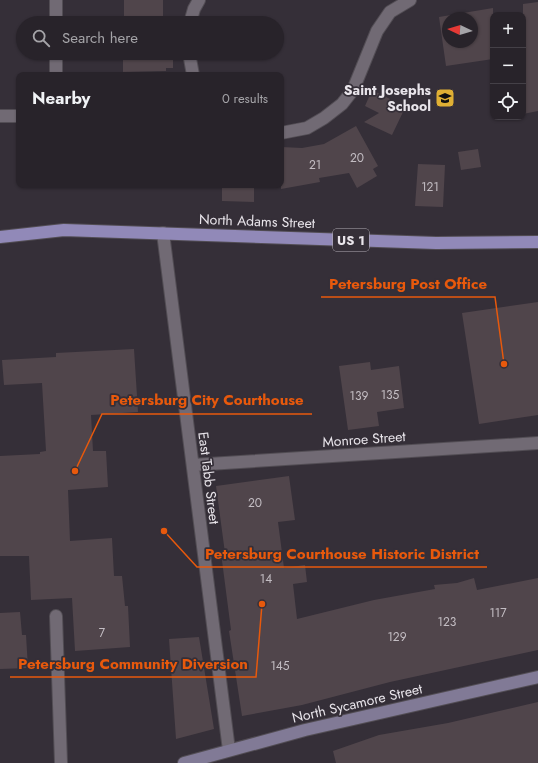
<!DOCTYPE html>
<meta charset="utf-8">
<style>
:root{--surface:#28232a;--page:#342f36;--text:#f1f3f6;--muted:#a5a4a8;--line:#444047}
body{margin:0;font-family:Jost,sans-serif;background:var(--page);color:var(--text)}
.controls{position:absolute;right:12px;top:12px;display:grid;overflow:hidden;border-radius:8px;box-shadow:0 1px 3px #0004}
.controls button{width:36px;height:36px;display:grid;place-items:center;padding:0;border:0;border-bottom:1px solid var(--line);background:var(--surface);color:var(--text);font:20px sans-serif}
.compass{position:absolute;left:442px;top:12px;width:36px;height:36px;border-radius:50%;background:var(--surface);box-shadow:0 1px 3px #0004;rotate:274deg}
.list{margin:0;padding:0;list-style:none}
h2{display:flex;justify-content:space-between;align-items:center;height:52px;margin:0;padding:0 16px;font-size:17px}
h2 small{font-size:13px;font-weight:400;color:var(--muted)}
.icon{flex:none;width:22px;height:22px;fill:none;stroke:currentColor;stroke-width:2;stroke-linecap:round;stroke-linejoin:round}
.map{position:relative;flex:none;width:538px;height:763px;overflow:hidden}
.search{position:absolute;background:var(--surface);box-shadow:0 1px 3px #0004;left:16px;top:16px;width:268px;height:44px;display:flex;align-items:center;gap:10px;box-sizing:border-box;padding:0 14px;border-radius:22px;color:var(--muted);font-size:15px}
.panel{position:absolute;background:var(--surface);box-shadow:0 1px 3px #0004;left:16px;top:72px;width:268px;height:116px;border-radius:8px}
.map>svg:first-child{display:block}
.building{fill:#50454b;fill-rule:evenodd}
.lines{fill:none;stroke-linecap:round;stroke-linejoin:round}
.street-casing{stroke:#524d54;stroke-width:14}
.secondary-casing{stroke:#524d54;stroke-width:14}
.primary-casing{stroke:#524d54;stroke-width:14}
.street{stroke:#716a74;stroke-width:12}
.secondary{stroke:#817a96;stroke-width:12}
.primary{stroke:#9189b8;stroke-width:12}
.labels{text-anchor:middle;stroke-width:3.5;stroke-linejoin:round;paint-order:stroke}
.number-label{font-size:12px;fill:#c3bdc3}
.shield{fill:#352f38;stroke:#b3aeb5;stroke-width:1}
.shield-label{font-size:13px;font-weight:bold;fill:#e9e5eb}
.poi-label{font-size:14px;font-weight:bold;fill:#e9e5eb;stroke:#352f38;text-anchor:end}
.street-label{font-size:14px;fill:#e9e5eb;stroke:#352f38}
.leader{fill:none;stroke:#e8590c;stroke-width:1.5}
.callout-dot{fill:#e8590c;stroke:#352f38;stroke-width:1.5}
.callout-label{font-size:15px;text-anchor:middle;font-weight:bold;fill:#e8590c;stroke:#352f38;stroke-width:3.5;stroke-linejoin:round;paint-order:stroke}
</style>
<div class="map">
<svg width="538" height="763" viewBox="0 0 538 763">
<rect width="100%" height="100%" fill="#352f38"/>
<!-- building -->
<path class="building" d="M 124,0 L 163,0 L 163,23 L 124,23 Z
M 538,2 L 538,111 L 523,114 L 523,4 Z
M 493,8 L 493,59 L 446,66 L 439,17 ZM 448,18 L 472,18 L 472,42 L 448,42 Z
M 123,53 L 173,53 L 173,68 L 166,68 L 166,71 L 123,72 Z
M 372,90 L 390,99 L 389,101 L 398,105 L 396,109 L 403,112 L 392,135 L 364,122 L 379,113 L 365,106 Z
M 356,126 L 378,166 L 373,169 L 377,176 L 357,188 L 349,173 L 319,178 L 320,182 L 281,189 L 281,147 L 302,148 L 324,144 Z
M 478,149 L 481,167 L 461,170 L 458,152 Z
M 418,164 L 445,165 L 443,207 L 415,206 Z
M 222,185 L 254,185 L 254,202 L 222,201 Z
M 538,302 L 538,415 L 479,424 L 462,313 Z
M 134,349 L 138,412 L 91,415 L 93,451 L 106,451 L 108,487 L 68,490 L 70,541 L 112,538 L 114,576 L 122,576 L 125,606 L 128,606 L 130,647 L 75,651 L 72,598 L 31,600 L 29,556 L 0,556 L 0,456 L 40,454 L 40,452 L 46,451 L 42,383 L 4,385 L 2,360 L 56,357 L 56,353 Z
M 370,362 L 371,370 L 399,366 L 404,408 L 377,412 L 379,426 L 348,430 L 339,366 Z
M 289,476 L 295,520 L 278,522 L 284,568 L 305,565 L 307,582 L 293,584 L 297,619 L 374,600 L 435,589 L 434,585 L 457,583 L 474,578 L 477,590 L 538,578 L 538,650 L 390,682 L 302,705 L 242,716 L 229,631 L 231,630 L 221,553 L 225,553 L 216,486 Z
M 20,612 L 22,635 L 26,635 L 28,668 L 0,669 L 0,613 Z
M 199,637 L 214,729 L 176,739 L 169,639 Z
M 538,702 L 538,763 L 336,763 L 333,751 L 379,735 L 448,723 Z"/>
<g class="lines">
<defs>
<path id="street" d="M 56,0 L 56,23
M 190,23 L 194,9 L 199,0
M 56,53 L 56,75
M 189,53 L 193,75
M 0,116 L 19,116
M 281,133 L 307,128 L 324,118 L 342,104 L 353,90 L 377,31 L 390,12 L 410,0
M 163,233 L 229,750
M 193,465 L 538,443
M 56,616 L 61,763"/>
<path id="secondary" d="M 184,763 L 305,730 L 538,677"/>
<path id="primary" d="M 0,237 L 64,230 L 436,243 L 538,242"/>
</defs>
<!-- street casing -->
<use href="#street" class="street-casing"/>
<!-- secondary casing -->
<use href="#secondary" class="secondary-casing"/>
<!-- primary casing -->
<use href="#primary" class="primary-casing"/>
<!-- street -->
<use href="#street" class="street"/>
<!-- secondary -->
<use href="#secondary" class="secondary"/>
<!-- primary -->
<use href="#primary" class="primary"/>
</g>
<!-- icons -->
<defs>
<symbol id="school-square" viewBox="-11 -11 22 22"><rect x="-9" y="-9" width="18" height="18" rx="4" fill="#e0b034" stroke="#352f38"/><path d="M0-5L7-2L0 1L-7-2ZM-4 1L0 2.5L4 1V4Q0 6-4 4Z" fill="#111"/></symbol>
</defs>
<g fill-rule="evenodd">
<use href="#school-square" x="434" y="87" width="22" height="22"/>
</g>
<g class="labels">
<!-- number labels -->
<g class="number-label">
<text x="357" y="162">20</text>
<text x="315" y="169">21</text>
<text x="430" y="191">121</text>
<text x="390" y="399">135</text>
<text x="359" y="400">139</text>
<text x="255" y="507">20</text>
<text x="266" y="583">14</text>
<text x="498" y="617">117</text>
<text x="447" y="626">123</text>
<text x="102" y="637">7</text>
<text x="397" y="641">129</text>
<text x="280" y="670">145</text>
</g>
<!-- shield labels -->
<rect class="shield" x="333" y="229" width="36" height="22" rx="3"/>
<g class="shield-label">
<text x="351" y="245">US 1</text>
</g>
<!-- poi labels -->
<g class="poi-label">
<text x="431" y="95">Saint Josephs<tspan x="431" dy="16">School</tspan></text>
</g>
<!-- street labels -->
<g class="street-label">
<text transform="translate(257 221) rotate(2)" y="5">North Adams Street</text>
<text transform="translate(364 439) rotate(-4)" y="5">Monroe Street</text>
<text transform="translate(209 478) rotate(83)" y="5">East Tabb Street</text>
<text transform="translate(357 703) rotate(-13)" y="5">North Sycamore Street</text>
</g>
</g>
<!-- callouts -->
<path class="leader" d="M504 364L495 297H321M75 471L102 414H312M164 531L197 567H487M262 604L256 677H10"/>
<g class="callout-dot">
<circle cx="504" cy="364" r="4"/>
<circle cx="75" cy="471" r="4"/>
<circle cx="164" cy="531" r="4"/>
<circle cx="262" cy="604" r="4"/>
</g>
<g class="callout-label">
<text x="408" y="289">Petersburg Post Office</text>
<text x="207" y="405">Petersburg City Courthouse</text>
<text x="342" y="559">Petersburg Courthouse Historic District</text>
<text x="133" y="669">Petersburg Community Diversion</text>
</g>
</svg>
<div class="controls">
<button>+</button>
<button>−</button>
<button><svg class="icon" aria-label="locate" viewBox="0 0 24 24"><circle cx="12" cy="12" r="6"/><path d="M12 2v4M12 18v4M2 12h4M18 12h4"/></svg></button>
</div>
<svg class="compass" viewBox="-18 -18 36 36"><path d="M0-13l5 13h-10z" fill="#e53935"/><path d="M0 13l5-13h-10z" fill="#a5a4a8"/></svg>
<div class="search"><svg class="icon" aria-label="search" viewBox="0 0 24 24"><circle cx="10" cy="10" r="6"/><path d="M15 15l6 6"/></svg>Search here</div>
<section class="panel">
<h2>Nearby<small>0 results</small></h2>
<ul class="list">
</ul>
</section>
</div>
